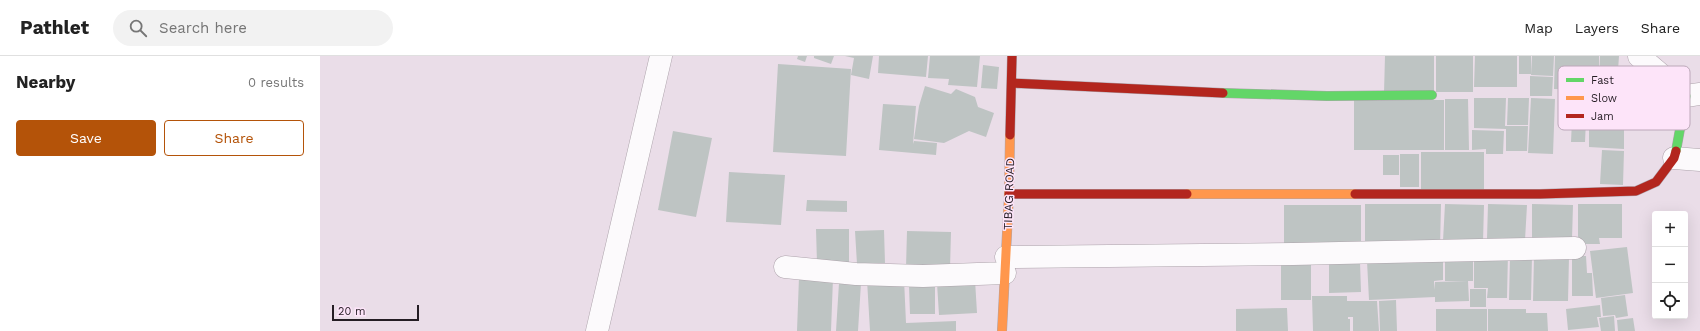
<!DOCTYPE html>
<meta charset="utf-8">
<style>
:root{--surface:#fff;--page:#f2f2f2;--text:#222;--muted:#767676;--line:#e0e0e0;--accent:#b45309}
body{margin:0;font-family:"Work Sans",sans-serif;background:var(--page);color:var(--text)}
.controls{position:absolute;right:12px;bottom:12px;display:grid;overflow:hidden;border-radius:4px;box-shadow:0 4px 16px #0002}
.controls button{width:36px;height:36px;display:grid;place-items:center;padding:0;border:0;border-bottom:1px solid var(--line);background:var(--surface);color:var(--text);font:20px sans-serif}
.scale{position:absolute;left:12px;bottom:10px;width:87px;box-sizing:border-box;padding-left:4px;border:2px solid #251d24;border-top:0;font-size:11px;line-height:14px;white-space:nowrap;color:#251d24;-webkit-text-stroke:3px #fde4f9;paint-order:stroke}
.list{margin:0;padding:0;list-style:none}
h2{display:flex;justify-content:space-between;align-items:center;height:52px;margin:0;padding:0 16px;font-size:17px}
h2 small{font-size:13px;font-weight:400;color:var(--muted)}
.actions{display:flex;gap:8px;padding:12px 16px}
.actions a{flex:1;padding:9px 0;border:1px solid var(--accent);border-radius:4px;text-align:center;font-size:14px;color:var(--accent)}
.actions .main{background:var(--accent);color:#fff}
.icon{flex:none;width:22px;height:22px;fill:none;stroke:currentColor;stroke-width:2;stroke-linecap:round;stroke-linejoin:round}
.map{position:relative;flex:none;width:1380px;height:275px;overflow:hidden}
header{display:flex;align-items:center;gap:24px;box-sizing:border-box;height:56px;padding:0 20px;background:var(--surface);border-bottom:1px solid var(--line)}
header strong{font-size:19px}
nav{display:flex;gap:22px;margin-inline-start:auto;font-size:14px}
.search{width:280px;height:36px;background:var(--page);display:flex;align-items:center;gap:10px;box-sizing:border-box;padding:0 14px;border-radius:22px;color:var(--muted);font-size:15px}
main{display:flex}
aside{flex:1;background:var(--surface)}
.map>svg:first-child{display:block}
.building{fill:#bec4c3}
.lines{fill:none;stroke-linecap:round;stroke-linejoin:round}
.street-casing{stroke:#ada3ab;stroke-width:23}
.fast-casing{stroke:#ada3ab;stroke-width:10}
.slow-casing{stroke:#ada3ab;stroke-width:10}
.jam-casing{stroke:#ada3ab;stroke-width:10}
.street{stroke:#fcfafc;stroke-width:22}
.fast{stroke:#63d668;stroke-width:9}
.slow{stroke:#ff974d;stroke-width:9}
.jam{stroke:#b3261e;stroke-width:9}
.labels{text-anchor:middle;stroke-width:3;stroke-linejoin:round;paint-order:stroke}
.street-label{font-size:12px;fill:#251d24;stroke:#fde4f9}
.key{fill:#fde4f9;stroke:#bca8b9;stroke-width:1}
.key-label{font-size:11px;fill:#251d24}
</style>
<header>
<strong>Pathlet</strong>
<div class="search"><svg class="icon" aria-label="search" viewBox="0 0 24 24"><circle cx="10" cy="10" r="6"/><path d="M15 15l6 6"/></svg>Search here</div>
<nav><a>Map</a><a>Layers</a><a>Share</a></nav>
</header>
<main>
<aside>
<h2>Nearby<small>0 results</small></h2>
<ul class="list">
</ul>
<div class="actions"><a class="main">Save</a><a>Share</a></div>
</aside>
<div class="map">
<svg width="1380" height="275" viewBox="0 0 1380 275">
<rect width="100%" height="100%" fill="#eadde8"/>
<!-- building -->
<path class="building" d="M 478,0 L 487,0 L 485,6 L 477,3 Z
M 494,0 L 514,0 L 511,8 L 494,2 Z
M 525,0 L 553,0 L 549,23 L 531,19 L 534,2 Z
M 559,0 L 608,0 L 606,21 L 558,17 Z
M 610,0 L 660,0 L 657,31 L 628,29 L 629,23 L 608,22 Z
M 1065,0 L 1114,0 L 1114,38 L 1064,37 Z
M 1116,0 L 1153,0 L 1153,36 L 1116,36 Z
M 1155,0 L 1197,0 L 1197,31 L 1154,31 Z
M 1199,0 L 1211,0 L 1211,18 L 1199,18 Z
M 1212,0 L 1234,0 L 1233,20 L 1211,19 Z
M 1235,0 L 1279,0 L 1279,21 L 1260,21 L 1260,34 L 1234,33 Z
M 1280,0 L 1299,0 L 1297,29 L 1279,28 Z
M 458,8 L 531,13 L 526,100 L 453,96 Z
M 663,9 L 679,11 L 677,33 L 661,32 Z
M 1210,20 L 1233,21 L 1232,40 L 1210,40 Z
M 605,30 L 631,38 L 636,33 L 655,41 L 658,51 L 674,57 L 666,81 L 649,75 L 624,87 L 594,83 L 599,50 Z
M 1154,42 L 1186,42 L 1185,70 L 1208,70 L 1207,95 L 1186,95 L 1186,73 L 1154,72 Z
M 1188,42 L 1209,42 L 1208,69 L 1187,69 Z
M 1211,42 L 1235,43 L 1233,98 L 1208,97 Z
M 1125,43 L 1148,43 L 1149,94 L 1125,94 Z
M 1034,44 L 1124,44 L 1124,94 L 1034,94 Z
M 563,48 L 596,50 L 593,88 L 594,85 L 617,87 L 616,99 L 559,94 Z
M 1252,64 L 1266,64 L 1265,86 L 1251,86 Z
M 1269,73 L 1304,74 L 1304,93 L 1269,91 Z
M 1152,74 L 1184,75 L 1183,98 L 1166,98 L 1166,93 L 1152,94 Z
M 353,75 L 392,82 L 376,161 L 338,154 Z
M 1282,94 L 1304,95 L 1303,129 L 1280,128 Z
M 1101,96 L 1164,96 L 1164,134 L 1101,133 Z
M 1080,98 L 1099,98 L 1099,131 L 1080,131 Z
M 1063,99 L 1079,99 L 1079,119 L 1063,119 Z
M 409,116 L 465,119 L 461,169 L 406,166 Z
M 487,144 L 527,145 L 527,156 L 486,155 Z
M 1045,148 L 1121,148 L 1120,191 L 1045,191 Z
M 1125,148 L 1164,149 L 1163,186 L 1123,185 Z
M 1168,148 L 1207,149 L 1205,184 L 1167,183 Z
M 1212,148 L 1253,149 L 1252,183 L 1212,182 Z
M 1258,148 L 1302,148 L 1302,182 L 1279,182 L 1280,188 L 1258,188 Z
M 964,149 L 1041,149 L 1041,192 L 964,192 Z
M 496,173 L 529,173 L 529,207 L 497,207 Z
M 564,174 L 565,207 L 537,208 L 535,175 Z
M 587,175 L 631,176 L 630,213 L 586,212 Z
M 1307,191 L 1313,237 L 1276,242 L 1270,195 Z
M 1154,197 L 1188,197 L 1187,242 L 1167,242 L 1168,232 L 1154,232 Z
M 1125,198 L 1153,198 L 1153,225 L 1125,225 Z
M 1190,200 L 1212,200 L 1211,244 L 1189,244 Z
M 1214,200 L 1249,201 L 1248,245 L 1213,245 Z
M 1252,200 L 1266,200 L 1267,217 L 1272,217 L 1273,240 L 1252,240 Z
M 1123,201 L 1123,224 L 1114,225 L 1114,234 L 1115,226 L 1148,225 L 1149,245 L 1115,246 L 1115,241 L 1049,244 L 1047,205 Z
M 961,204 L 991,204 L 991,244 L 961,244 Z
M 1040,206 L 1041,236 L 1009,237 L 1009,207 Z
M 479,221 L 513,222 L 511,275 L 477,275 Z
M 584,223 L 586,267 L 636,265 L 636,275 L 550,275 L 547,224 Z
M 655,224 L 657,257 L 619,259 L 617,227 Z
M 519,227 L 541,227 L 538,275 L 516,275 Z
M 615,229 L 615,258 L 590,258 L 589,230 Z
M 1150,233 L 1166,233 L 1166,251 L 1150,251 Z
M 1305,239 L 1308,260 L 1296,262 L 1295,259 L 1283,260 L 1281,242 Z
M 992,240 L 1027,240 L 1027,245 L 1057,245 L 1059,275 L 1033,275 L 1033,261 L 1028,261 L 1028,263 L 1030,263 L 1030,275 L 993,275 Z
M 1076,244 L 1077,275 L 1060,275 L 1059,245 Z
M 1280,249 L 1281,261 L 1277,261 L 1279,271 L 1248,274 L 1246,253 Z
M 967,252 L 968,275 L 916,275 L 916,253 Z
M 1116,253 L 1167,253 L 1167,275 L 1116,275 Z
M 1168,253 L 1206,253 L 1206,257 L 1227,257 L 1228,275 L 1168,275 Z
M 1294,260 L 1295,275 L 1281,275 L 1279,262 Z
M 1313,262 L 1315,275 L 1298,275 L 1297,264 Z"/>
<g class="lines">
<defs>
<path id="street" d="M 1319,0 L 1366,40 L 1380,38
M 1354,102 L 1380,104
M 686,201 L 973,198 L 1255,192
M 465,211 L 536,218 L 603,220 L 685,217
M 277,275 L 341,0"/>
<path id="fast" d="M 903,37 L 1007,40 L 1112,39
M 1356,95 L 1366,40"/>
<path id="slow" d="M 867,138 L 1035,138
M 682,275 L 689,138 L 690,79"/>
<path id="jam" d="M 692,27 L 903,37
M 690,79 L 692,0
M 689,138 L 867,138
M 1035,138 L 1220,138 L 1316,135 L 1336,126 L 1354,102 L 1356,95"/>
</defs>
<!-- street casing -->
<use href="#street" class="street-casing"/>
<!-- fast casing -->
<use href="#fast" class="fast-casing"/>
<!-- slow casing -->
<use href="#slow" class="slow-casing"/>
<!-- jam casing -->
<use href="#jam" class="jam-casing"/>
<!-- street -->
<use href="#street" class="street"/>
<!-- fast -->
<use href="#fast" class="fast"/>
<!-- slow -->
<use href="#slow" class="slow"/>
<!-- jam -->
<use href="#jam" class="jam"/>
</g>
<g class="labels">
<!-- street labels -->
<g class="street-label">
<text transform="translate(689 138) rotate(-88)" y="4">TIBAG ROAD</text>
</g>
</g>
<!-- legend -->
<rect x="1238" y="10" width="132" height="64" rx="6" class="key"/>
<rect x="1246" y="22" width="18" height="4" fill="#63d668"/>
<rect x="1246" y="40" width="18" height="4" fill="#ff974d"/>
<rect x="1246" y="58" width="18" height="4" fill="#b3261e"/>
<g class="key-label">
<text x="1271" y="28">Fast</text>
<text x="1271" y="46">Slow</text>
<text x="1271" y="64">Jam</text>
</g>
</svg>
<div class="controls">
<button>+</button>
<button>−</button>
<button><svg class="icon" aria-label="locate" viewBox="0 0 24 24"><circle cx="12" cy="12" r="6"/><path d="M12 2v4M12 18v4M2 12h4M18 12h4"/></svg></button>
</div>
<div class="scale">20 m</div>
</div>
</main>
